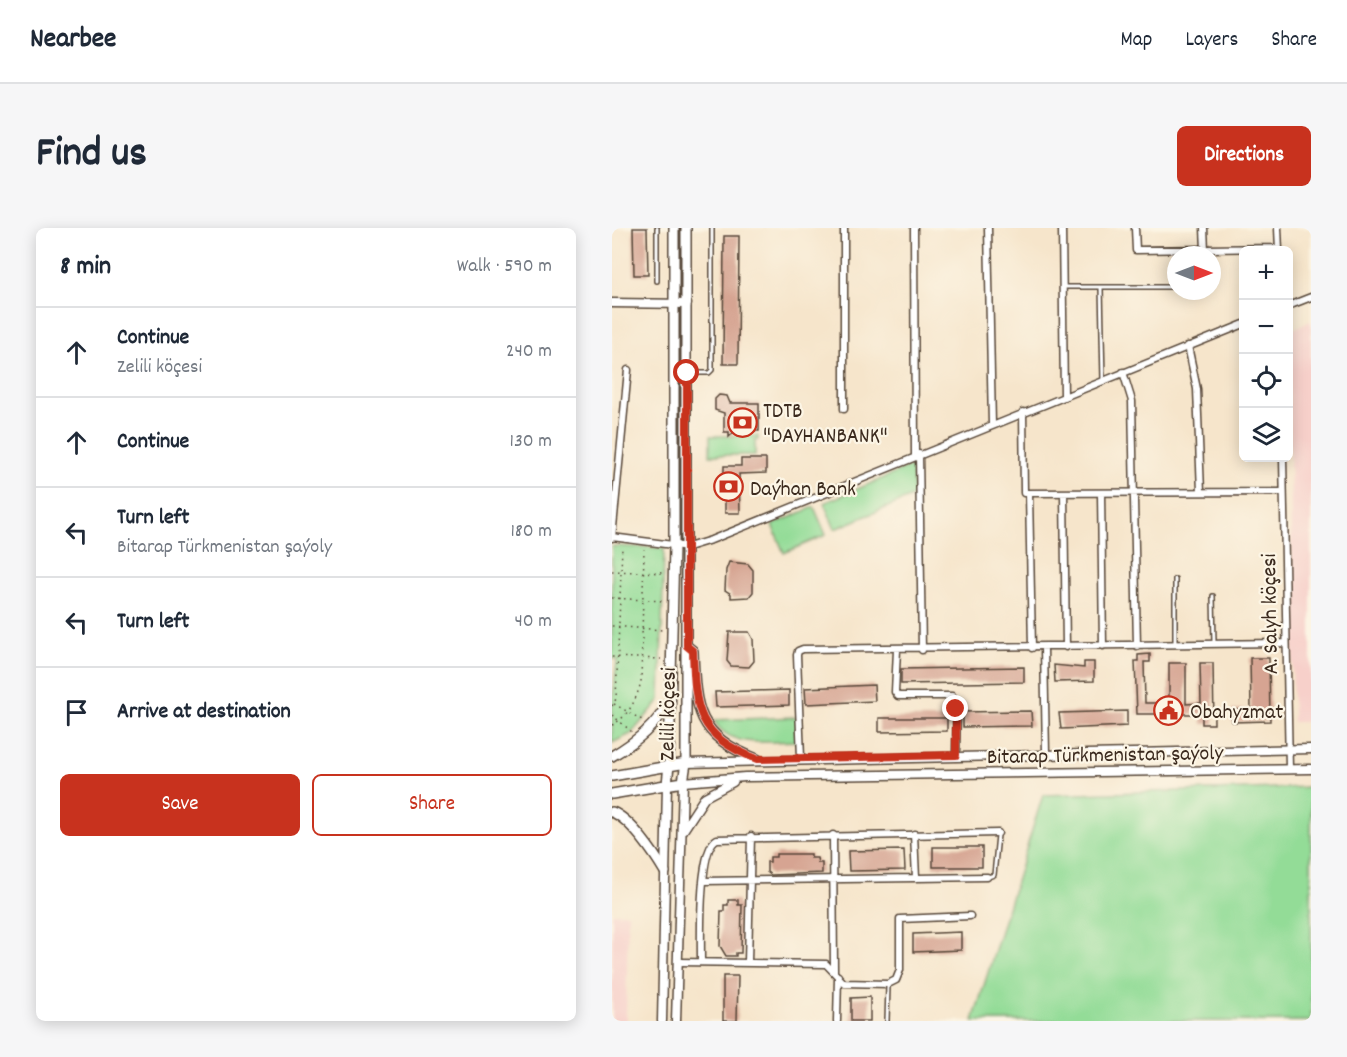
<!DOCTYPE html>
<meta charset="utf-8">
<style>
:root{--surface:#fff;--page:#f6f6f7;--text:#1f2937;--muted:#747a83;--line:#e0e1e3;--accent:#c8321e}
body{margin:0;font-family:Dekko,sans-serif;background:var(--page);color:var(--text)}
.controls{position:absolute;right:18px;top:18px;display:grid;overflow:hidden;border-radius:9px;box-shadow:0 3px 15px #0003}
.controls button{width:54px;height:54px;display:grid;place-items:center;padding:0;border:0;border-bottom:2px solid var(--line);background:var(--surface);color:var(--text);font:30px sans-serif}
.compass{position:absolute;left:555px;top:18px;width:54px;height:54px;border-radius:50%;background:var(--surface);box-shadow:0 3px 15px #0003;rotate:90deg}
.stop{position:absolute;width:18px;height:18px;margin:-14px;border:4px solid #c8321e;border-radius:50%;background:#fff}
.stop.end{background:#c8321e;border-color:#fff;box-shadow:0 2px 6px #0008}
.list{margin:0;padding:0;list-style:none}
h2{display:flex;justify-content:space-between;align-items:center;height:78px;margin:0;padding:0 24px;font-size:26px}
h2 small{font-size:20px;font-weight:400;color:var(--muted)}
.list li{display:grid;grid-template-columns:39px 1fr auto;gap:18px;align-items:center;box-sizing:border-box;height:90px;padding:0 24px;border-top:2px solid var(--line)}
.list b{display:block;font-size:22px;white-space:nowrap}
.list p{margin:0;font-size:20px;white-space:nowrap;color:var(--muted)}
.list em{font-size:20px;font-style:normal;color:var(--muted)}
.actions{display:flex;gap:12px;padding:18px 24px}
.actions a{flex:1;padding:14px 0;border:2px solid var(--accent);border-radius:9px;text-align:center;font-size:21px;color:var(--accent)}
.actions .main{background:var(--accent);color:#fff}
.icon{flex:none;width:33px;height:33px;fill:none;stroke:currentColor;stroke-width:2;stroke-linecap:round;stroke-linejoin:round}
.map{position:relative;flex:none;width:699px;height:793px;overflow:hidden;border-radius:9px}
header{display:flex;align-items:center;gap:36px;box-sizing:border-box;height:84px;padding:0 30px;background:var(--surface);border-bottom:2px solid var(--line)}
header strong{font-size:28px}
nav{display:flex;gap:33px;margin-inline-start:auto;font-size:21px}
.intro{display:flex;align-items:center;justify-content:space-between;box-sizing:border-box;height:144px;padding:0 36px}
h1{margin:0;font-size:42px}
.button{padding:15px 27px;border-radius:9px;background:var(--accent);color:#fff;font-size:21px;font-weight:700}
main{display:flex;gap:36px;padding:0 36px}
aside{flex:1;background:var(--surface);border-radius:9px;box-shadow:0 3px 15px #0003}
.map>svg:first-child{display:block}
.built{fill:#f7d0ca}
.green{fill:#93dc97;stroke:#67835a;stroke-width:1.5}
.building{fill:#d6a492}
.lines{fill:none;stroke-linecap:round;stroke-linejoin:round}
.lane-casing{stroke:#574638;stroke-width:6}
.street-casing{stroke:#574638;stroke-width:9}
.secondary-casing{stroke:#574638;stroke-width:11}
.primary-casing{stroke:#574638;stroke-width:12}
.path{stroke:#574638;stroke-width:1.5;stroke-dasharray:1.5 4.5;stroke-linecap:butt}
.lane{stroke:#fff;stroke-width:3}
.street{stroke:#fff;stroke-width:6}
.secondary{stroke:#fff;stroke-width:8}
.primary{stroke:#fff;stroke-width:9}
.route{stroke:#c8321e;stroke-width:8}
.labels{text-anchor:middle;stroke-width:4.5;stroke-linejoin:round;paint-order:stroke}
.poi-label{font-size:22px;fill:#3b2a1e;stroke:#fcf5e5;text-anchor:start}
.street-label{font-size:22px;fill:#3b2a1e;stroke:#fcf5e5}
</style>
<header>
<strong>Nearbee</strong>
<nav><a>Map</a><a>Layers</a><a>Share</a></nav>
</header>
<div class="intro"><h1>Find us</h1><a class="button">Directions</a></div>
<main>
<aside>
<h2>8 min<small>Walk · 590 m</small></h2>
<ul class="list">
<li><svg class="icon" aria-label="ahead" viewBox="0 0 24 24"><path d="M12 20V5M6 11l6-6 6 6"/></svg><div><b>Continue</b><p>Zelili köçesi</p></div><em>240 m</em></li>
<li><svg class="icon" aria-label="ahead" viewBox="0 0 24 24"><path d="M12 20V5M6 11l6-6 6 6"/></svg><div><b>Continue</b></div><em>130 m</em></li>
<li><svg class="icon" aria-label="left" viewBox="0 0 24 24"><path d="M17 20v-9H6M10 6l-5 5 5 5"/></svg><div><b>Turn left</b><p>Bitarap Türkmenistan şaýoly</p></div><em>180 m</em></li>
<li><svg class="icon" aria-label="left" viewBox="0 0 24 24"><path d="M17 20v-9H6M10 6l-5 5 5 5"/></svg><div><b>Turn left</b></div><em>40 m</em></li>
<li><svg class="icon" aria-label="arrive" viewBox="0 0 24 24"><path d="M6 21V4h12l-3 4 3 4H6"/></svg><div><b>Arrive at destination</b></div></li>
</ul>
<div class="actions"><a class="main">Save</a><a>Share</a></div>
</aside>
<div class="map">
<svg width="699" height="793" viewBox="0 0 699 793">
<rect width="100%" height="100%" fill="#fcf5e5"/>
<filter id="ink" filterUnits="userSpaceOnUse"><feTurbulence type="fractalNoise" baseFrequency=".0167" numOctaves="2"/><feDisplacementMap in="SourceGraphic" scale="12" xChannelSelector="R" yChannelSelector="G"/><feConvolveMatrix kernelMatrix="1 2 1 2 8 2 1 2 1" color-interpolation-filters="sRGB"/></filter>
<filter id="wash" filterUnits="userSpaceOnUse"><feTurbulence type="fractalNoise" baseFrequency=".008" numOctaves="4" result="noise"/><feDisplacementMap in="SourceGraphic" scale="24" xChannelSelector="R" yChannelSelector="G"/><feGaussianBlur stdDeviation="1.35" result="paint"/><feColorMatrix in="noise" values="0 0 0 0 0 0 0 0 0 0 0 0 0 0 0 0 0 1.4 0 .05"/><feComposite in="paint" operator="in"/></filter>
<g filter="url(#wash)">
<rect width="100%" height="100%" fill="#f6e5cb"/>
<!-- built -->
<path class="built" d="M 699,93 L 699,494 L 681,494 L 677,103 Z
M 0,685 L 16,685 L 14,793 L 0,793 Z"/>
<!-- green -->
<path class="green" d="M 98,208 L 146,208 L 146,212 L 143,212 L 143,227 L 98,227 Z
M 300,238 L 302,268 L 223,301 L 212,275 Z
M 202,279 L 214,307 L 172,325 L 160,297 Z
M 0,318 L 52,320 L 48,472 L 19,506 L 0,515 L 0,478 L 5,431 L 0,430 Z
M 186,489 L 186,513 C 159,513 117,522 102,492 Z
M 699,559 L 699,793 L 361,793 L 431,567 Z"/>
<g id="blocks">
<!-- building -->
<path class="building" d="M 21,0 L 35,0 L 36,47 L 22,47 Z
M 112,8 L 127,8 L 126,136 L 111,136 Z
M 107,167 L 115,168 L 118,175 L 147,175 L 147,203 L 123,203 L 117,209 L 117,204 L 112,204 L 112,185 L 103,182 L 103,171 Z
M 129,231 L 154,231 L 154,245 L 127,246 L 128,285 L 113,285 L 113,268 L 108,268 L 107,263 L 108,256 L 112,256 L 112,238 L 129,238 Z
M 117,334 L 136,336 L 141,342 L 141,364 L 137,369 L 119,370 L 119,366 L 113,362 L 114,342 Z
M 117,404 L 137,404 L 141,411 L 142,433 L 137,439 L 119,438 L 115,433 Z
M 538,426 L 538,434 L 532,434 L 533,475 L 557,475 L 557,435 L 574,435 L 574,476 L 589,475 L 588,435 L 601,435 L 602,496 L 590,496 L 590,486 L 525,486 L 523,433 L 526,433 L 526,427 Z
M 638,430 L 657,430 L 658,493 L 620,494 L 620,482 L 639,481 Z
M 472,434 L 482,434 L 482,453 L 443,454 L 442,437 L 472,440 Z
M 412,439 L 412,454 L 289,456 L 289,441 Z
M 262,457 L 263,473 L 194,476 L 193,460 Z
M 177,462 L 177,477 L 104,479 L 103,464 Z
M 419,483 L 420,498 L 351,499 L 351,484 Z
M 515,483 L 515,498 L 449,501 L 447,485 Z
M 267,490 L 335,490 L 335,503 L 267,504 Z
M 321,619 L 370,619 L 370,639 L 321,639 Z
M 292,622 L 293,642 L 237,643 L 236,623 Z
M 164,626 L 199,626 L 199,630 L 205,630 L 206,635 L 210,635 L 210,645 L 159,647 L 155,644 L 155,634 L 158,634 L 158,629 L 164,629 Z
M 116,672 L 126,672 L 126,677 L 130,677 L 129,725 L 124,725 L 124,728 L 114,728 L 108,718 L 109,683 L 112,683 L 112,677 L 116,677 Z
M 349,704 L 349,722 L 301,724 L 301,706 Z
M 111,748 L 126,748 L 125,793 L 111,793 Z
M 258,769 L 258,793 L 239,793 L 239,770 Z"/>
</g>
</g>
<g filter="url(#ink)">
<use href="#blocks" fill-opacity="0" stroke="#574638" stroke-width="1.5"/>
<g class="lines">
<defs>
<path id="lane" d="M 45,0 L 45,53
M 452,59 L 564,59
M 489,59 L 491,153
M 77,145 L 97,145 L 100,142 L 100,0
M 563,351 L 563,415
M 601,368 L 602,415
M 376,649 L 382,647 L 386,607
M 275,793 L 276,758"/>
<path id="street" d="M 232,0 L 232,181
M 302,0 L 303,228
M 376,0 L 380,197
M 450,0 L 452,168
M 523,0 L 524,22 L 666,20
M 592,0 L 593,22
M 666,0 L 667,22
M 676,78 L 699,69
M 576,118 L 585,161 L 589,264
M 511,144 L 520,173 L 525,418
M 411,184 L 412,265 L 671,264
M 307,226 L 310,422
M 671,230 L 677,541
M 417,265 L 420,420
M 452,265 L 454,419
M 489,265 L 491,418
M 0,309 L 76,319 L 99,312 L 632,96
M 0,310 L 16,142
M 432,420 L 434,525
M 285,422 L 283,464 L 286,468 L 340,468 L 345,475 L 344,527
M 189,530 L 185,427 L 186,423 L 191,421 L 674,415
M 302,606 L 304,650
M 221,607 L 222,743
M 92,653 L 375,649
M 66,734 L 214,736 L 232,755 L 276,756 L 284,752 L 288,742 L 288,691 L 358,688
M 89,734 C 89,712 86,620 105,611 L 386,605
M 136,734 L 139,608
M 225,793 L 226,748"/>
<path id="secondary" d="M 0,75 L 75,76
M 74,535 L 699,521
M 70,604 L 93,569 L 121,554
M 50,793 L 55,556
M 64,793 L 71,554 L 133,549 L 699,541"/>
<path id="primary" d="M 75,418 L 81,423 C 83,482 85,508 145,531
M 0,528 C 25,513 44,498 58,472
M 0,548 L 74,535
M 55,556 L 57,537 L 62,318 L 62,0
M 0,566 L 71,554 L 74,535 L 74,0
M 0,584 C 19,591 43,627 53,644"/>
</defs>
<!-- lane casing -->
<use href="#lane" class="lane-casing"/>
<!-- street casing -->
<use href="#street" class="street-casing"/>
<!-- secondary casing -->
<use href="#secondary" class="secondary-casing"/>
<!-- primary casing -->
<use href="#primary" class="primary-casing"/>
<!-- path -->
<path class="path" d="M 0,343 L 52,345
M 0,370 L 51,373
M 0,398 L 50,402
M 0,429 L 49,431
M 2,476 L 32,493
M 0,478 L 4,471 L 10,319
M 0,487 L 20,504
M 0,497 C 17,488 24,472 29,454 L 32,321"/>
<!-- lane -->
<use href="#lane" class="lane"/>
<!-- street -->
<use href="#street" class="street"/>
<!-- secondary -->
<use href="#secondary" class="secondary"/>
<!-- primary -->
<use href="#primary" class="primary"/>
</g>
</g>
<g class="lines" filter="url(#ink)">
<!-- route -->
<path class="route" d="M 75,145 L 75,418 L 81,423 C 83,482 85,508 145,531 L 344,527 L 344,481"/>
</g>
<!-- icons -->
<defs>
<symbol id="bank-ring" viewBox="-11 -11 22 22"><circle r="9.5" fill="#fcf5e5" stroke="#c8321e" stroke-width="1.5"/><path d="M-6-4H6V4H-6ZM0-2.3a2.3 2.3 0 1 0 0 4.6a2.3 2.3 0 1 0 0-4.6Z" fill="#c8321e"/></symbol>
<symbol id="civic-ring" viewBox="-11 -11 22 22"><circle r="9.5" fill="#fcf5e5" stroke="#c8321e" stroke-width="1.5"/><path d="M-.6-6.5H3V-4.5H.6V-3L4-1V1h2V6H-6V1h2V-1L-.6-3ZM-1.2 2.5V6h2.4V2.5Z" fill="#c8321e"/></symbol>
</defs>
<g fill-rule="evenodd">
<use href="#bank-ring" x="114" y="178" width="33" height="33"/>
<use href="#bank-ring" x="100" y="242" width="33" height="33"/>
<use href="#civic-ring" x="540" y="466" width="33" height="33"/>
</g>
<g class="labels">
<!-- poi labels -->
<g class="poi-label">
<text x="151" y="189">TDTB<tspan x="151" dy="25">"DAYHANBANK"</tspan></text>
<text x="138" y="267">Daýhan Bank</text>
<text x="578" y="490">Obahyzmat</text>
</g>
<!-- street labels -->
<g class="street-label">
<text transform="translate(656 386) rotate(-91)" y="8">A. Salyh köçesi</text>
<text transform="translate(54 486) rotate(-89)" y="8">Zelili köçesi</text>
<text transform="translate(493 525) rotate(-1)" y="8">Bitarap Türkmenistan şaýoly</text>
</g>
</g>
</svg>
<div class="controls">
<button>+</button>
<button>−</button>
<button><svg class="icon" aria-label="locate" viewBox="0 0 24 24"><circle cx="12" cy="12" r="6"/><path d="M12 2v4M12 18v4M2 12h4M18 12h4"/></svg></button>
<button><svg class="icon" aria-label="layers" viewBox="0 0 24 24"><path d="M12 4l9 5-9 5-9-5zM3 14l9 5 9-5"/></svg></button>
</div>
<svg class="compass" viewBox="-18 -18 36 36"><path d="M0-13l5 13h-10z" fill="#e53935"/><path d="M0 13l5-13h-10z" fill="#747a83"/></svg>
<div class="stop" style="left:75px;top:145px"></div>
<div class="stop end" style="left:344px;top:481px"></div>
</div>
</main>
